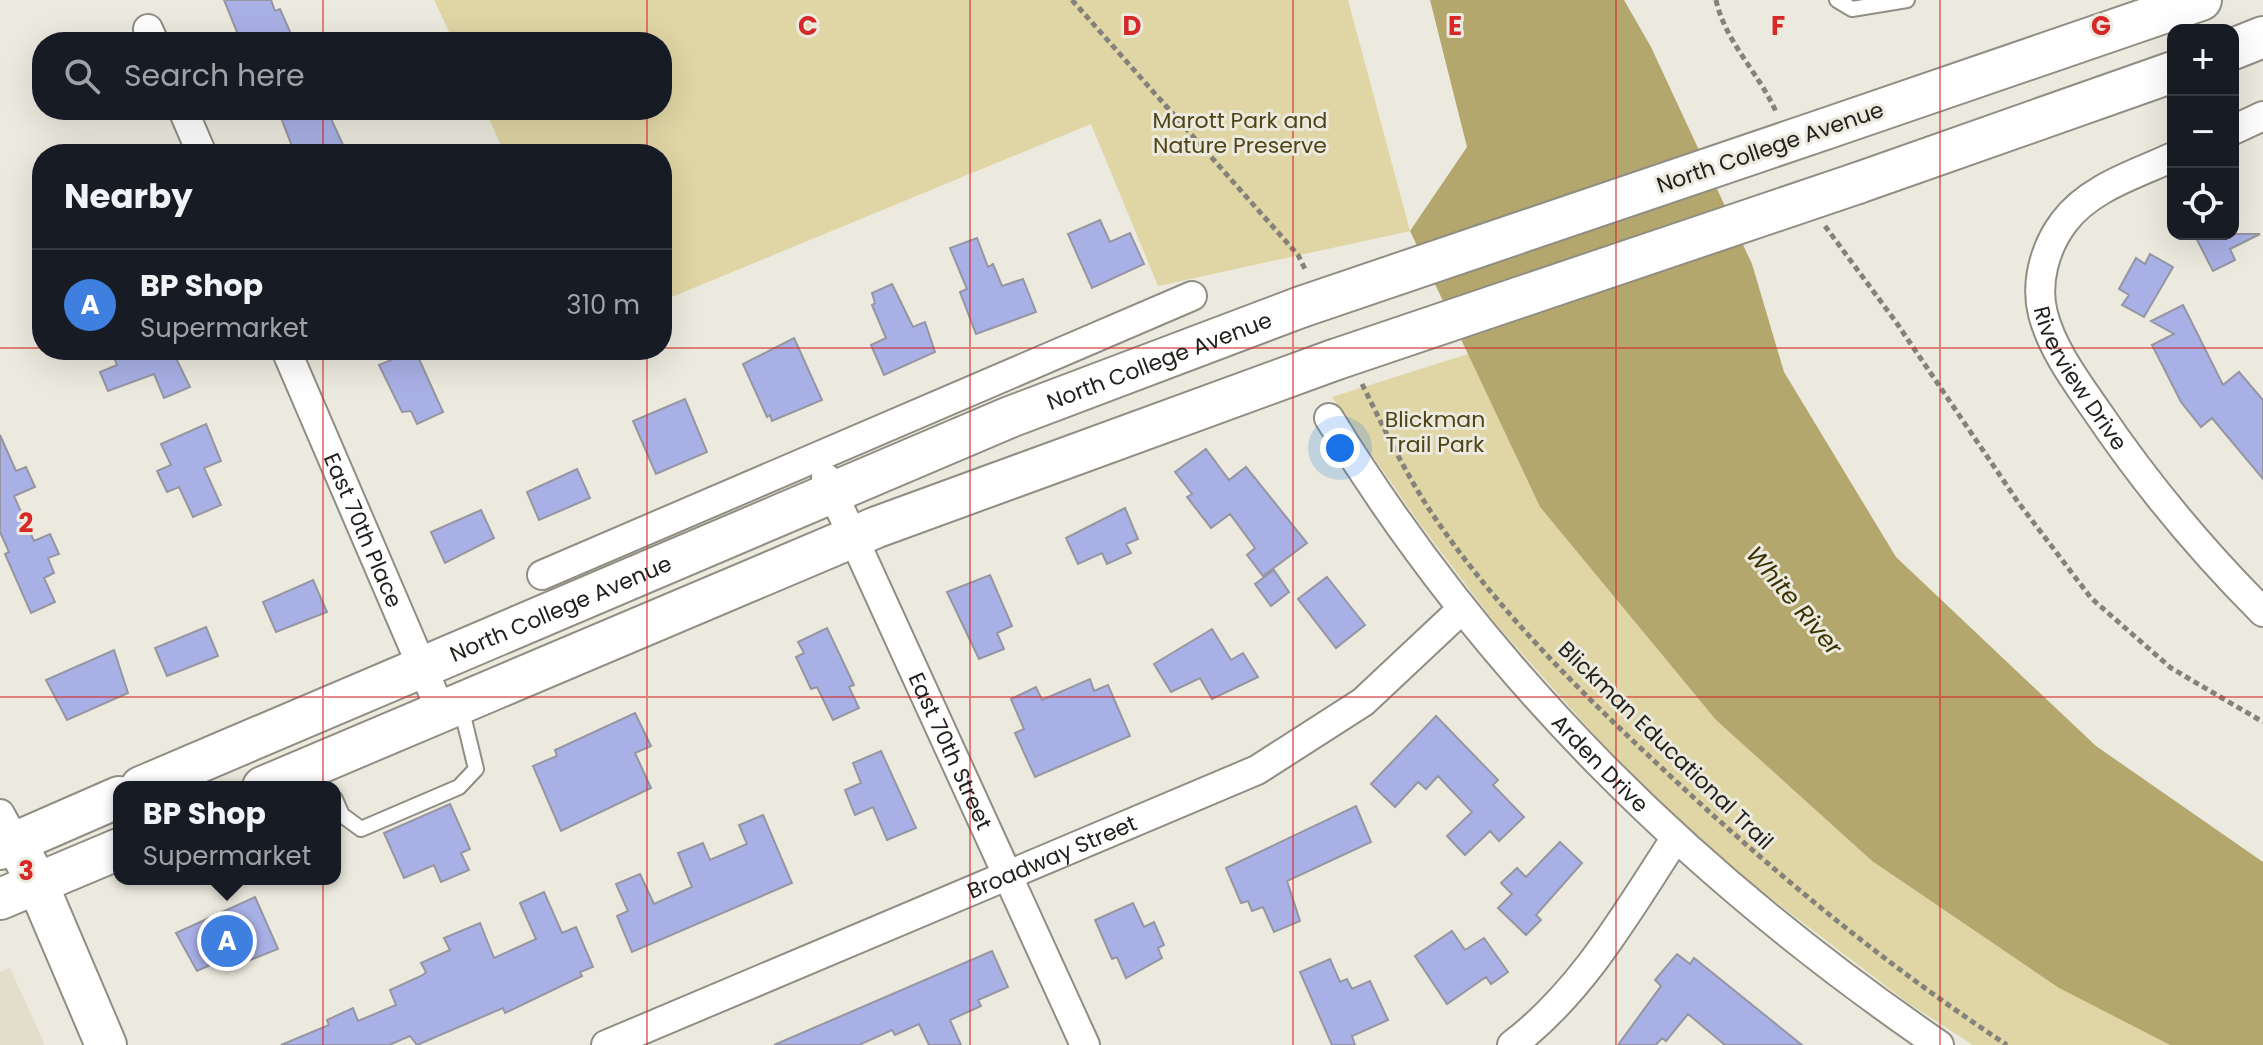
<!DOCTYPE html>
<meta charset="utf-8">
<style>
:root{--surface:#171b24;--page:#242831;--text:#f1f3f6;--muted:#9ea1a6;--line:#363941;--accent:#b45309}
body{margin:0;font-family:Poppins,sans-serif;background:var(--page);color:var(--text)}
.controls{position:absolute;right:24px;top:24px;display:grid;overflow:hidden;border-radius:16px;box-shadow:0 8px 32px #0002}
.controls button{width:72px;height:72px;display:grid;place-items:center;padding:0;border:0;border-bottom:2px solid var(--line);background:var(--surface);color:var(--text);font:40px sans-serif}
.you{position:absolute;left:1340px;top:448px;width:28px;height:28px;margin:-20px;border:6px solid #fff;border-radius:50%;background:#1a73e8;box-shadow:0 0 0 12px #1a73e833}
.badge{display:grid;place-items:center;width:52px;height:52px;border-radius:50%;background:var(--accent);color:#fff;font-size:26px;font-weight:700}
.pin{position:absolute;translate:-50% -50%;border:4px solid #fff;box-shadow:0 2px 8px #0006}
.popup{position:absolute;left:113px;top:781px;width:228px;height:104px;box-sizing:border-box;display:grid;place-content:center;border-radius:16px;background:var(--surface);filter:drop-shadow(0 2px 6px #0005);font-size:26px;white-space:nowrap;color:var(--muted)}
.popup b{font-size:30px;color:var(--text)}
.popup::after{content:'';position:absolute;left:50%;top:100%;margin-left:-16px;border:16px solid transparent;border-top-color:var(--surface)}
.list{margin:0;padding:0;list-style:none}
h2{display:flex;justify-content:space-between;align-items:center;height:104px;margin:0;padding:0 32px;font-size:34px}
h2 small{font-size:26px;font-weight:400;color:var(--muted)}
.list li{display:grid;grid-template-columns:52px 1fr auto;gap:24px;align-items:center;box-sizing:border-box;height:112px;padding:0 32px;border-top:2px solid var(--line)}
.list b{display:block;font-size:30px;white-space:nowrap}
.list p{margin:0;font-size:26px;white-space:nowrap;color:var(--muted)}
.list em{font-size:26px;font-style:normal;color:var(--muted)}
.icon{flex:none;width:44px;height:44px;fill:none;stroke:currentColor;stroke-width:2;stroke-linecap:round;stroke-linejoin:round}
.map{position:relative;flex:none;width:2263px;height:1045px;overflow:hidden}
.search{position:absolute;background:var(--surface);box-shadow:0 8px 32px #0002;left:32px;top:32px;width:640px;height:88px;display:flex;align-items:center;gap:20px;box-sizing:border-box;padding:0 28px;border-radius:32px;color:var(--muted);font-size:30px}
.panel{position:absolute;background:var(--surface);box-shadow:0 8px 32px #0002;left:32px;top:144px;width:640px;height:216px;border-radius:32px}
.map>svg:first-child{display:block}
.built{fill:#e2decb}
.green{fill:#e0d5a4}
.water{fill:#b4a76d}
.building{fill:#a9b0e6;stroke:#9596a1;stroke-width:2}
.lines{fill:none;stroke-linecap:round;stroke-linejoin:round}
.service-casing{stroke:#908d83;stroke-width:18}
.minor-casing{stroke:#908d83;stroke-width:32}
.secondary-casing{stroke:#908d83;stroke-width:44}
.path{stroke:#84827a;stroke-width:5;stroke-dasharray:6 4;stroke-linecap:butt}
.service{stroke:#fff;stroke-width:14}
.minor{stroke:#fff;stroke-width:28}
.secondary{stroke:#fff;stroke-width:40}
.secondary-bridge-casing{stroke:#908d83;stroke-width:44;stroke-linecap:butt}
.secondary-bridge{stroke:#fff;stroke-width:40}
.grid{fill:none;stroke:#d62828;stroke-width:2;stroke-opacity:0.55}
.labels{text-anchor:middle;stroke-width:6;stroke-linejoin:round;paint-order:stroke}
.park-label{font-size:22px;fill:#4e4416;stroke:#eceade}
.street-label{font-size:22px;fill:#22211d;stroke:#eceade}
.water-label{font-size:24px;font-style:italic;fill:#3b3100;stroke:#eceade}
.grid-label{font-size:26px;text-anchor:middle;font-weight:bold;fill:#d62828;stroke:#eceade;stroke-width:6;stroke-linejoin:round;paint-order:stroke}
</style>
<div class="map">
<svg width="2263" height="1045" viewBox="0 0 2263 1045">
<rect width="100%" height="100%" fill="#eceade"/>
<!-- built -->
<path class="built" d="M 10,968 L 45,1045 L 0,1045 L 0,972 Z"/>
<!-- green -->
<path class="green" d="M 434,0 L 1348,0 L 1410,231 L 1158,286 L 1091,124 L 662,301 L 662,154 L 505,154 L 485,110 L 662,110 L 662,42 L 454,42 Z
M 1468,354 L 1540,507 L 1716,720 L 1872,861 L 2059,988 L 2170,1045 L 1973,1045 L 1908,1003 L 1726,864 L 1622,766 L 1495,623 L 1419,523 L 1332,397 Z"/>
<!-- water -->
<path class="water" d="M 1430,0 L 1624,0 L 1651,47 L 1752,264 L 1784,372 L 1896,557 L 2096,746 L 2263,862 L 2263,1045 L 2170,1045 L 2059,988 L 1872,861 L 1716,720 L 1540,507 L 1410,231 L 1467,147 Z"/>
<!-- building -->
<path class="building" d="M 224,0 L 271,0 L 275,11 L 280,9 L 291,34 L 271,42 L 241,42 Z
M 278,110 L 327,110 L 344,147 L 326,154 L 295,154 Z
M 1100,220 L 1110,242 L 1130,233 L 1144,264 L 1092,288 L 1068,234 Z
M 2194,234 L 2260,234 L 2230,249 L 2235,260 L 2213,271 Z
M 977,238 L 988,267 L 993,264 L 1002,286 L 1023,279 L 1036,312 L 976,334 L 960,292 L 967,289 L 950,248 Z
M 2150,254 L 2173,267 L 2144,317 L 2122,305 L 2129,295 L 2119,289 L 2136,258 L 2145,264 Z
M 892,284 L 913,327 L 925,322 L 935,352 L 884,375 L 871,345 L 886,338 L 872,305 L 875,303 L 872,293 Z
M 2183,305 L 2223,385 L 2239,372 L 2263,400 L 2263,479 L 2212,418 L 2201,427 L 2181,402 L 2152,345 L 2174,334 L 2151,321 Z
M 794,338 L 822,400 L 772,421 L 770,415 L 767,417 L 743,364 Z
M 111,350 L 172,350 L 190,387 L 164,398 L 154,374 L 108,391 L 100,372 L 117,365 Z
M 415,350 L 443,412 L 417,424 L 411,411 L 402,412 L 379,365 Z
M 685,399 L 707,452 L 656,474 L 633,421 Z
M 206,424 L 221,461 L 204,468 L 221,505 L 193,517 L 179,487 L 167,492 L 157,471 L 171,465 L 161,444 Z
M 0,435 L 16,471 L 26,467 L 35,487 L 14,496 L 34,541 L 50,534 L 59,554 L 48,558 L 54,573 L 44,578 L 55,602 L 31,613 L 5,554 L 9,552 L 0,532 Z
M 1206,449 L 1229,480 L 1246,467 L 1307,543 L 1263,576 L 1247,555 L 1255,548 L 1230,514 L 1211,528 L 1187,497 L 1192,494 L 1175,472 Z
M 577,469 L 590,498 L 539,520 L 527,492 Z
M 1125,508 L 1138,539 L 1126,544 L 1131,553 L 1107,564 L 1102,553 L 1078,564 L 1066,538 Z
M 481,510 L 494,538 L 445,563 L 431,532 Z
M 1274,570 L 1289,592 L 1271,606 L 1255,584 Z
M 990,575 L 1012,626 L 997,633 L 1004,649 L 979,659 L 947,592 Z
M 1327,577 L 1365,625 L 1336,648 L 1298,599 Z
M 313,580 L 327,612 L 276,632 L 263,602 Z
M 206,627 L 218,656 L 167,676 L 155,648 Z
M 827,628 L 854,685 L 849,687 L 859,708 L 833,720 L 817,687 L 811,689 L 796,657 L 804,653 L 798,642 Z
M 1212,629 L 1231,660 L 1243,653 L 1258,677 L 1212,699 L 1200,678 L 1171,692 L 1154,664 Z
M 114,650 L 128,693 L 67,720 L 46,680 Z
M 1090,679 L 1094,691 L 1108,685 L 1130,736 L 1035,777 L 1015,733 L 1024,729 L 1011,699 L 1036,687 L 1042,700 Z
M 635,713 L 651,746 L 635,753 L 651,788 L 561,831 L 533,766 L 557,756 L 555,750 Z
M 1436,716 L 1498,780 L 1493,785 L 1524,817 L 1499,841 L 1490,831 L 1465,855 L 1447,836 L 1472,812 L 1438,776 L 1426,789 L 1418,782 L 1395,807 L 1371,784 Z
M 881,751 L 916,828 L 887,840 L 873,807 L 855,815 L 845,790 L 861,783 L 853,763 Z
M 450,804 L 470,849 L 461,853 L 469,870 L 441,882 L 434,865 L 404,878 L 384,833 Z
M 1356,806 L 1371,842 L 1287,881 L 1300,921 L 1274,932 L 1263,907 L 1252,911 L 1248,901 L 1241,903 L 1226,868 Z
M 763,815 L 792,883 L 632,952 L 617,916 L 628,911 L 616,884 L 640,874 L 654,904 L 692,887 L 678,853 L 703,843 L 710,860 L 747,844 L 739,825 Z
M 1560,842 L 1582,863 L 1536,915 L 1541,920 L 1526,935 L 1498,908 L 1512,894 L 1501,883 L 1517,868 L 1526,877 Z
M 544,892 L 562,933 L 576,927 L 593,967 L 580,972 L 582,976 L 505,1013 L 503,1008 L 417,1045 L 410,1036 L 389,1045 L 281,1045 L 329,1025 L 327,1020 L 353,1008 L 358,1021 L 396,1005 L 390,990 L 423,975 L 426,972 L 421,963 L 450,950 L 444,938 L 480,923 L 494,958 L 536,939 L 520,903 Z
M 255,897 L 278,949 L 245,962 L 237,953 L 197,971 L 176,933 Z
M 1133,903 L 1144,927 L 1154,922 L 1164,945 L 1158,948 L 1162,958 L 1126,978 L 1117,957 L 1112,959 L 1095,920 Z
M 1452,931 L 1465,950 L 1484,938 L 1508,972 L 1491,984 L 1486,977 L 1447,1004 L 1415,956 Z
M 992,951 L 1008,987 L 978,1000 L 981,1006 L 950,1020 L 961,1045 L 929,1045 L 919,1024 L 895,1035 L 892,1030 L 859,1045 L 774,1045 Z
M 1677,954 L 1690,964 L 1694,958 L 1802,1045 L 1725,1045 L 1688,1014 L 1666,1041 L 1662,1038 L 1656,1045 L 1618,1045 L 1661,986 L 1655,980 Z
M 1330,959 L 1340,982 L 1347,979 L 1352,989 L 1370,981 L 1388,1020 L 1352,1036 L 1355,1045 L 1332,1045 L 1300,972 Z"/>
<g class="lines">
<defs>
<path id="service" d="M 1837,0 L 1852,9 L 1907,0
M 335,799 L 342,815 L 361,829 L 459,787 L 476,769 L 461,707"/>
<g id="minor">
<path d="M 148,29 L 154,42"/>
<path d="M 183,110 L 202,154"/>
<path d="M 2233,130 L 2263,116"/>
<path id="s1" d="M 2173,157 C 2136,174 2089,188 2064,222 C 2045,247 2035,283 2043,314 C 2052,349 2076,381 2096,410 C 2146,484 2200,549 2263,612"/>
<path id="s2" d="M 286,350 L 441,711"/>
<path id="s3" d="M 1329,418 C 1486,674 1692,876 1939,1045"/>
<path id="s4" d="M 826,478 L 1085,1045"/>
<path d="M 542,575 L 1192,296"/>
<path d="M 0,814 L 15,841"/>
<path id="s5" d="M 606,1045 L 1257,770 L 1363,702 L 1461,610"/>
<path d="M 1512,1045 C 1583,991 1627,912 1675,839"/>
</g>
<g id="secondary">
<path d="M 2233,49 L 2263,37"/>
<path d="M 1825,129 L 2201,0"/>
<path d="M 1858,183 L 2173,72"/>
<path id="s6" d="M 141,787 L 1010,417 L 1301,307"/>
<path d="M 263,787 L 877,527 L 1334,360"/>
<path d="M 15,841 L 37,883 L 106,1045"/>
<path d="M 0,849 L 119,797"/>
<path d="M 0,899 L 119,849"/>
</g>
</defs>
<!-- service casing -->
<use href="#service" class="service-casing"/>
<!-- minor casing -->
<use href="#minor" class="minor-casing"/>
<!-- secondary casing -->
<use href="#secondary" class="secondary-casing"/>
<!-- path -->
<path class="path" d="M 1072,0 L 1298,255 L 1306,271
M 1716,0 C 1725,42 1760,74 1777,114
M 1825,226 L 1896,322 L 2018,502 L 2091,598 L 2171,668 L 2263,722
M 1362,384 C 1384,428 1404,471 1431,512 C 1491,602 1570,682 1649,756 C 1761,862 1878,960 2007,1045"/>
<!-- service -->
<use href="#service" class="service"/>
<!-- minor -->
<use href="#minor" class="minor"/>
<!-- secondary -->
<use href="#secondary" class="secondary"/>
<defs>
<path id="secondary-bridge" d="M 1301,307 L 1825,129
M 1334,360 L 1858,183"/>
</defs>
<!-- secondary-bridge casing -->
<use href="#secondary-bridge" class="secondary-bridge-casing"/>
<!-- secondary-bridge -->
<use href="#secondary-bridge" class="secondary-bridge"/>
</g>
<!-- grid -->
<path class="grid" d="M 323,0 L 323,42M 647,0 L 647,42M 970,0 L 970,1045M 1293,0 L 1293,1045M 1616,0 L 1616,1045M 1940,0 L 1940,1045M 323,110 L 323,154M 647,110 L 647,154M 0,348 L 42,348M 662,348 L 2263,348M 323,350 L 323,1045M 647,350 L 647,1045M 0,697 L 2263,697"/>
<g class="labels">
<!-- park labels -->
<g class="park-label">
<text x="1240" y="128">Marott Park and<tspan x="1240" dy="25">Nature Preserve</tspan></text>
<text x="1435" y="427">Blickman<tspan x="1435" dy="25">Trail Park</tspan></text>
</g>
<!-- street labels -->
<g class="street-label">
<text transform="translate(1770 147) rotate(-19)" y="8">North College Avenue</text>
<text dy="8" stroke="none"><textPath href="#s6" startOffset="1104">North College Avenue</textPath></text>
<text dy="8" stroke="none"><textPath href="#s1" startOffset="300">Riverview Drive</textPath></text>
<text dy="8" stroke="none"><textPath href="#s2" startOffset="196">East 70th Place</textPath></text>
<text dy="8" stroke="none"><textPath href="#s6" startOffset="456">North College Avenue</textPath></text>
<text transform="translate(1666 745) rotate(44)" y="8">Blickman Educational Trail</text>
<text dy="8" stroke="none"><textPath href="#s4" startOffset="300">East 70th Street</textPath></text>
<text dy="8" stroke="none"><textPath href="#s3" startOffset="440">Arden Drive</textPath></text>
<text dy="8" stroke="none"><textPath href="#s5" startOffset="484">Broadway Street</textPath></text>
</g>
<!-- water labels -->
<g class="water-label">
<text transform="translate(1794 601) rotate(50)" y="8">White River</text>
</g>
</g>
<g class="grid-label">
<text x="808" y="35">C</text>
<text x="1132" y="35">D</text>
<text x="1455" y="35">E</text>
<text x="1778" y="35">F</text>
<text x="2101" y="35">G</text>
<text x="26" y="532">2</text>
<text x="26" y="880">3</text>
</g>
</svg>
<div class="controls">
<button>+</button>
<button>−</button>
<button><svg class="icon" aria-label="locate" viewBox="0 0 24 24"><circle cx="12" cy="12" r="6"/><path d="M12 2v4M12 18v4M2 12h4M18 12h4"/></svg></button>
</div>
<div class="you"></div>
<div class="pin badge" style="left:227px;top:941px;background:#3f7fe0">A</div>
<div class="popup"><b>BP Shop</b>Supermarket</div>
<div class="search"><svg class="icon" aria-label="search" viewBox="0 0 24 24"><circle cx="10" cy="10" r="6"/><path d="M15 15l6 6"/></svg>Search here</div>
<section class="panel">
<h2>Nearby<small></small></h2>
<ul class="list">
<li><span class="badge" style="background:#3f7fe0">A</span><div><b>BP Shop</b><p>Supermarket</p></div><em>310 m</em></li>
</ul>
</section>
</div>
